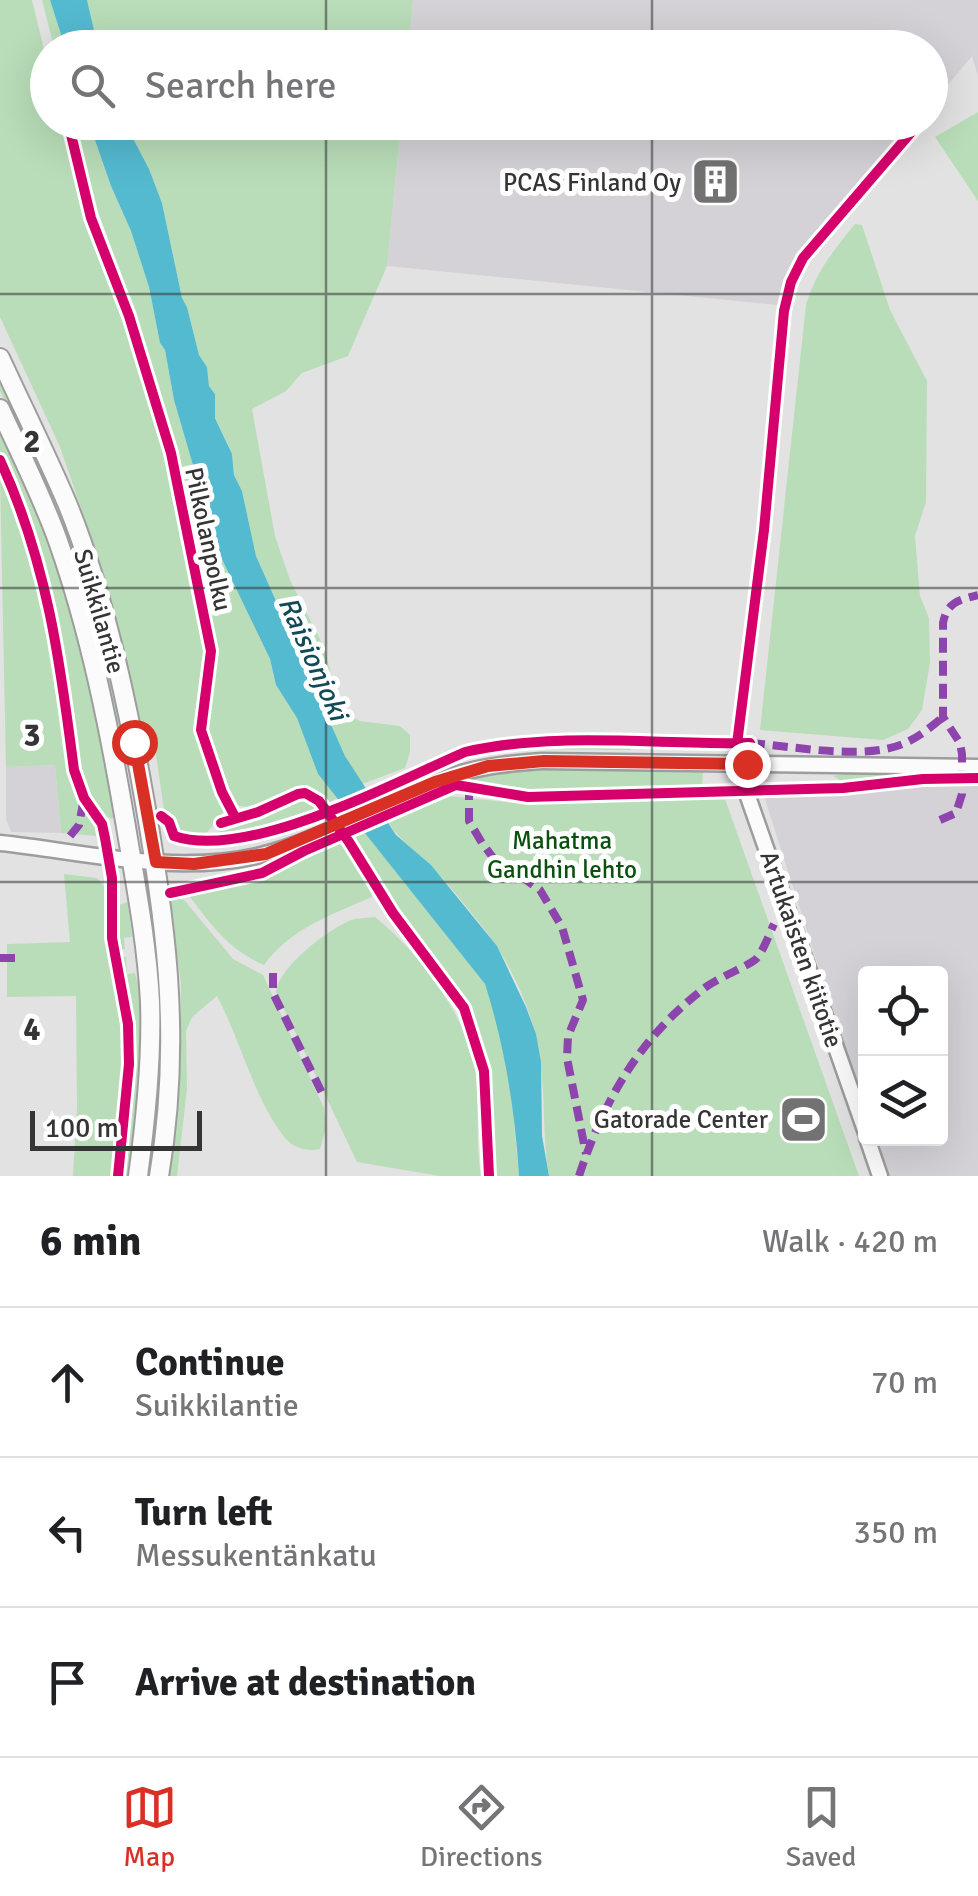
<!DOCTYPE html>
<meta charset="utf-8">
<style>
:root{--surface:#fff;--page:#f6f6f6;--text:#202124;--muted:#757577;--line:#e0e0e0;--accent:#d93025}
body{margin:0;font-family:Signika,sans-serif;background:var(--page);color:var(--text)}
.controls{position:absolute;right:30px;bottom:30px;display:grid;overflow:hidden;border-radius:10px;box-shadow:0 10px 40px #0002}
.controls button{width:90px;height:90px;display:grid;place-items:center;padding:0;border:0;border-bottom:2px solid var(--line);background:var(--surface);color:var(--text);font:50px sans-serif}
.scale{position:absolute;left:30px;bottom:25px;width:172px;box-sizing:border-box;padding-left:10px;border:5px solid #353536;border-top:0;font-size:28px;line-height:35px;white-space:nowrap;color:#353536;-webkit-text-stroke:8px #fff;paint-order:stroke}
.stop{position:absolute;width:30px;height:30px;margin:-22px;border:8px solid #d93025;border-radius:50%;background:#fff}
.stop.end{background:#d93025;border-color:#fff;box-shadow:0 2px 10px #0008}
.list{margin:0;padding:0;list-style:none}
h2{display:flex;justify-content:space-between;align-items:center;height:130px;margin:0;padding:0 40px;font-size:42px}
h2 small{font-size:32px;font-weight:400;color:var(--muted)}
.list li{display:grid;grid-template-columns:65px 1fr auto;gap:30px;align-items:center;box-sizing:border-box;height:150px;padding:0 40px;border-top:2px solid var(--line)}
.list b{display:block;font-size:38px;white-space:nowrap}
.list p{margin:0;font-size:32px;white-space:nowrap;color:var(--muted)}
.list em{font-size:32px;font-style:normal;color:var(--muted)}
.icon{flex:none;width:55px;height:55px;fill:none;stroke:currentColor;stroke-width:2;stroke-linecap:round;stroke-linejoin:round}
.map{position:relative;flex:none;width:978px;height:1176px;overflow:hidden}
.search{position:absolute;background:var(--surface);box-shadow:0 10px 40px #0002;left:30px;right:30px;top:30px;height:110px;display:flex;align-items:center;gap:25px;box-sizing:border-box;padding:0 35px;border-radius:55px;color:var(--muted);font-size:38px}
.sheet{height:580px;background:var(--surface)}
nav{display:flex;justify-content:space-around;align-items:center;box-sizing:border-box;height:140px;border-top:2px solid var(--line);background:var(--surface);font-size:28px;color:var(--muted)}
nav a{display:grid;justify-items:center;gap:5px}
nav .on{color:var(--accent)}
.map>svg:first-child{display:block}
.built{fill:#d5d2d7}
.green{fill:#b9ddb8}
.water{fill:#54bad0}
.pier{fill:#e3e2e3}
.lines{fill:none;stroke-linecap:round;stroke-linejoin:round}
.minor-casing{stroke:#9e9d9e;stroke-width:19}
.major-casing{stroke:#9e9d9e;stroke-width:22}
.minor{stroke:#fbfbfb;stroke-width:14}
.major{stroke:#fbfbfb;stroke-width:18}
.quiet{stroke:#8e44ad;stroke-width:8;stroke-dasharray:15 8;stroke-linecap:butt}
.cycleway-casing{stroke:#fff;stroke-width:16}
.cycleway{stroke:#d6006c;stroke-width:10}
.route{stroke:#d93025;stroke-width:12}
.grid{fill:none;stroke:#353536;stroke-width:2.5;stroke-opacity:0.55}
.labels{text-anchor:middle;stroke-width:10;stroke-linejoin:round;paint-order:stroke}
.poi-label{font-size:25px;fill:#353536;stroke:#fff;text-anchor:end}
.street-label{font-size:25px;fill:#353536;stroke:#fff}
.park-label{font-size:25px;fill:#0a510e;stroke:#fff}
.water-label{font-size:28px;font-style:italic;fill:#134a57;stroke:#fff}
.grid-label{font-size:32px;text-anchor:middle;font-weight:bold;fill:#353536;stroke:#fff;stroke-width:10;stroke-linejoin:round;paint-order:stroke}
</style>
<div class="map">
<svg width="978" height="1176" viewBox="0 0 978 1176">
<rect width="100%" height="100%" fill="#e3e2e3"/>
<!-- built -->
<path class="built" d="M 413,0 L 978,0 L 978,76 L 972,56 L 931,105 L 930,48 L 409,48 Z
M 401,123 L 401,122 L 915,123 L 793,268 L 777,305 L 387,266 Z
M 55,765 L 61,833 L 11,832 L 6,819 L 6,767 Z
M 957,782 L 978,783 L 978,1176 L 886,1176 L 874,1139 L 940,1138 L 940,974 L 866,974 L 865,1113 L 763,793 L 887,789 Z"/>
<!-- green -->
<path class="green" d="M 0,0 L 32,0 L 47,62 L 48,122 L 63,123 L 89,222 L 167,453 L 206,653 L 196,732 L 221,805 L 226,809 L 204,836 L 181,834 L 164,810 L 152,727 L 142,728 L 93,543 L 60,447 L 0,317 Z
M 42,0 L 50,0 L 65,47 L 54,47 Z
M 87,0 L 413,0 L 409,48 L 98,47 Z
M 978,112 L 978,201 L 935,137 Z
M 74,123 L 89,123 L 111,186 L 131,231 L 149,287 L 160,343 L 165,350 L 174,400 L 218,551 L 270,659 L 276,685 L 297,718 L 318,774 L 338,798 L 325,804 L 307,788 L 248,807 L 233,805 L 225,792 L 205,728 L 213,652 L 176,450 L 136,317 L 98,211 Z
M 125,123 L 401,123 L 387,266 L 348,356 L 302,373 L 286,391 L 252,409 L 275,536 L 290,580 L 324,647 L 341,711 L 360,721 L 400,726 L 410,735 L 410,752 L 405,768 L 362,784 L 345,756 L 256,556 L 242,491 L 234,475 L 232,454 L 215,417 L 215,394 L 209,386 L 207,367 L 199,355 L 187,307 L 182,298 L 162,203 L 149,169 Z
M 855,224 L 862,225 L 890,310 L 927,381 L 926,502 L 915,536 L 920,596 L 929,618 L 930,663 L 922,710 L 908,729 L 883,740 L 760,730 L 806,305 C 815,273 834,250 855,224 Z
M 0,375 L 73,543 L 96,614 L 122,723 L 118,724 L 88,616 L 51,503 L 0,391 Z
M 0,427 C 14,457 29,487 41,518 C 78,614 97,715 115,816 L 112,819 L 99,815 L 81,783 L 59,632 L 44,566 L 30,518 L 0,451 Z
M 0,478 L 18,514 L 49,621 L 73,782 L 98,832 L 96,836 L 61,833 L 55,765 L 6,767 Z
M 532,745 L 631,746 L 631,750 L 527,749 L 461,760 L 462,756 Z
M 535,767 L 703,769 L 702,786 L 699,790 L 543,795 L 455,782 L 492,772 Z
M 859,771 L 917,772 L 920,773 L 914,778 L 847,784 L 833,776 Z
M 449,796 L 524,804 L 725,799 L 859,1176 L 549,1176 C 542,1137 546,1099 540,1060 C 534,1011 509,958 477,920 C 463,902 448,884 432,867 C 417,852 400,841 389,823 Z
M 297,797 L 308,797 L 320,807 L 266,827 L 217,835 L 221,827 L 228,822 Z
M 362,828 L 485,984 L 498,1026 L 511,1090 L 519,1176 L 493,1176 L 490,1065 L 474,1014 L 395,905 L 351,835 Z
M 344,839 L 368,877 L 372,897 C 331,915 291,928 264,965 C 229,950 210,924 188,894 L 268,876 Z
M 64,874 L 97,878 L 108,891 L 108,939 L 124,1056 L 120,1114 L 110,1176 L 73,1176 L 77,1107 L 76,996 L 7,997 L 7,944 L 70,942 Z
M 173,895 L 185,901 L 233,959 L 263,975 L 324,1108 L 326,1128 L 320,1149 C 308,1152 293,1148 285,1138 C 253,1097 241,1041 217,996 L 192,1017 L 186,1031 L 187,1089 L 177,1176 L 167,1176 L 180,1076 L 181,983 L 169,902 L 169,896 Z
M 128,902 L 132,937 L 124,938 L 125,949 L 119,950 C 113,938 112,918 118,905 Z
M 375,917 C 416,949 467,1016 475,1068 C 480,1104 475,1140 481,1176 L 440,1176 L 357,1162 L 276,992 C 279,967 327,930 351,920 C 358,918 367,918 375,917 Z
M 120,957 L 126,957 L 127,974 L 135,973 C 153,1038 139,1110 131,1176 L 124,1176 L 135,1085 L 132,1084 L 132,1025 Z
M 156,1018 L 163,1019 L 165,1076 L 151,1176 L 144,1176 Z"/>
<!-- water -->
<path class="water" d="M 50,0 L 87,0 L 98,47 L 65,47 Z
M 89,123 L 125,123 L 149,169 L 162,203 L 182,298 L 187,307 L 199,355 L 207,367 L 209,386 L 215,394 L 215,418 L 232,454 L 234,475 L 242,491 L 256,556 L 345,756 L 396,835 L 431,865 L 497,946 L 526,1007 L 536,1034 L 541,1062 L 542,1136 L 549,1176 L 519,1176 C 515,1110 505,1047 485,984 L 318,774 L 297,718 L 276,685 L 270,659 L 218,551 L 174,400 L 165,350 L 160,343 L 149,287 L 131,231 L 111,186 Z"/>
<!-- pier -->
<path class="pier" d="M 371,788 L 391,818 L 358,832 L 336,804 Z"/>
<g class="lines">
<defs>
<path id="minor" d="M 747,764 L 746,791 L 866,1133
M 0,843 C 85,852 171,875 257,856 C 328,840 391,794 461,773 C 488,765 516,763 543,761 L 978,767
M 867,1138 L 880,1176"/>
<path id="major" d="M 0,358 C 22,406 46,454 67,503 C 102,589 123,684 140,775 C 165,913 183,1036 159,1176
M 0,409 C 20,453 42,496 58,541 C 90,632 109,727 125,821 C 135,881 147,942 150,1002 C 152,1060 146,1118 138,1176"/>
</defs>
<!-- minor casing -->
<use href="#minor" class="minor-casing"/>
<!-- major casing -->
<use href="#major" class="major-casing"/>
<!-- minor -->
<use href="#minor" class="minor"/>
<!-- major -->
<use href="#major" class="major"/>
<!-- quiet -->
<path class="quiet" d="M 750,743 C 792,746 866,761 905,743 C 919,737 931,727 943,717
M 469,785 L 469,821 L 482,843 L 503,871 L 522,877 L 540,890 L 562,927 L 583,1000 L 568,1036 L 567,1058 L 586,1154
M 940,820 L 956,813 L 962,794 L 962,754 L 960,743 L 943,717 L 943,623 C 947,602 959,600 978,595
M 70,836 L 79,825 L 84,798
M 0,958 L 16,958
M 273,973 L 273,993 L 323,1095
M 579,1176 C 604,1100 639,1039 702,990 C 715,979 750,965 756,959 C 764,950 769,934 774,924"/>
<defs>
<path id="cycleway" d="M 68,122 L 91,218 L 129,316 L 171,453 L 211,651 L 201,730 L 222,792 L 235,817
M 0,460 C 47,562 60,660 74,770 L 84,798 L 102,824 L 105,838 L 112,878 L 112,938 L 128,1024 L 129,1064 L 118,1176
M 737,744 L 764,530 L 784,311 L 791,282 L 803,258 L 920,122
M 161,816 L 169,822 L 174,836 C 248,861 395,782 465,752 C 557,731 656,745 750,743
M 221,823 L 258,812 L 298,794 L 305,793 L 319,801 L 349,842 L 393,913 L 464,1008 L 484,1071 L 489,1176
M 170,893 L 262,873 L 304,851 L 456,785 L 528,797 L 843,788 L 923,779 L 978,778"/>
</defs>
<!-- cycleway casing -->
<use href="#cycleway" class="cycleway-casing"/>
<!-- cycleway -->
<use href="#cycleway" class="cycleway"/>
</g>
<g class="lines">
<!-- route -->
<path class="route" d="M 134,742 L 156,862 L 194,864 L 266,854 L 435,782 L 488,766 L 544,761 L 747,764"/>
</g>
<!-- grid -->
<path class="grid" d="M 326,0 L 326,48M 652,0 L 652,48M 326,122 L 326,1176M 652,122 L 652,1176M 0,294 L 978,294M 0,588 L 978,588M 0,882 L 978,882"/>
<!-- icons -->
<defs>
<symbol id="building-square" viewBox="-11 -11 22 22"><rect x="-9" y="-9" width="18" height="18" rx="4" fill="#727273" stroke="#fff"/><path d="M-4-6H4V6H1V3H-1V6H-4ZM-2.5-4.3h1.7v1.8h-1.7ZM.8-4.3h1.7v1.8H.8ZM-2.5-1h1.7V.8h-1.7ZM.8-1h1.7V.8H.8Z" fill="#fff"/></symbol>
<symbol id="stadium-square" viewBox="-11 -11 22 22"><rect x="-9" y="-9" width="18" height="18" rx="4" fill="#727273" stroke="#fff"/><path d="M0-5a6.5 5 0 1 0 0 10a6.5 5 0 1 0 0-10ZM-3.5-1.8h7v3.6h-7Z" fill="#fff"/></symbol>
</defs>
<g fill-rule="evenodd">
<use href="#building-square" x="688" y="154" width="55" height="55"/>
<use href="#stadium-square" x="776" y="1092" width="55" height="55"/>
</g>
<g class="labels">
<!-- poi labels -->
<g class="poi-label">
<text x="681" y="191">PCAS Finland Oy</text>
<text x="768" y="1128">Gatorade Center</text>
</g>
<!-- street labels -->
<g class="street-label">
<text transform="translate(209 539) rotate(78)" y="9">Pilkolanpolku</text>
<text transform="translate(100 611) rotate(74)" y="9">Suikkilantie</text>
<text transform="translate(802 949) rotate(71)" y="9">Artukaisten kiitotie</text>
</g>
<!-- park labels -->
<g class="park-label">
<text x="562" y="849">Mahatma<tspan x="562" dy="29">Gandhin lehto</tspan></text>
</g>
<!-- water labels -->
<g class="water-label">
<text transform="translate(314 658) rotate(66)" y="10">Raisionjoki</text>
</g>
</g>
<g class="grid-label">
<text x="32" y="452">2</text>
<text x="32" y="746">3</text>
<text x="32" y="1040">4</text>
</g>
</svg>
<div class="controls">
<button><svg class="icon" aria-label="locate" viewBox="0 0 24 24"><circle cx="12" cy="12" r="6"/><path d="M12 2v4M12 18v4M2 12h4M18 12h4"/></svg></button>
<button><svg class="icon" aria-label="layers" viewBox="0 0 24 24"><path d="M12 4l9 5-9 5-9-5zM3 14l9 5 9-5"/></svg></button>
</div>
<div class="scale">100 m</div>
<div class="stop" style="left:134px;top:742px"></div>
<div class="stop end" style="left:747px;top:764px"></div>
<div class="search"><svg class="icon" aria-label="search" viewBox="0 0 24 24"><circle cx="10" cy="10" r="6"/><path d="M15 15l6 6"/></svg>Search here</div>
</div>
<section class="sheet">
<h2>6 min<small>Walk · 420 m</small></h2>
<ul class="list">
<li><svg class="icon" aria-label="ahead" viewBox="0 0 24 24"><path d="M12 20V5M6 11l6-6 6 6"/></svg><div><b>Continue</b><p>Suikkilantie</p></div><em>70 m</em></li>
<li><svg class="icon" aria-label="left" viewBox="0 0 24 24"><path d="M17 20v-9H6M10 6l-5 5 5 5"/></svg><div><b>Turn left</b><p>Messukentänkatu</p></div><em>350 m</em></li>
<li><svg class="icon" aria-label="arrive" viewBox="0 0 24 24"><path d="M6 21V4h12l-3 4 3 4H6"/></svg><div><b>Arrive at destination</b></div></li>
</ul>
</section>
<nav>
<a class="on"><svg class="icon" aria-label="map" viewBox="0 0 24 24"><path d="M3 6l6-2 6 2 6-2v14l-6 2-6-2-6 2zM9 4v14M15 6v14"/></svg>Map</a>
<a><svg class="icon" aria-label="directions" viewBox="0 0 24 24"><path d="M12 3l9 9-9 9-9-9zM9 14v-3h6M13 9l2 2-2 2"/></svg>Directions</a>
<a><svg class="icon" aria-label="saved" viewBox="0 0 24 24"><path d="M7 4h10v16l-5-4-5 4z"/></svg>Saved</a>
</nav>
